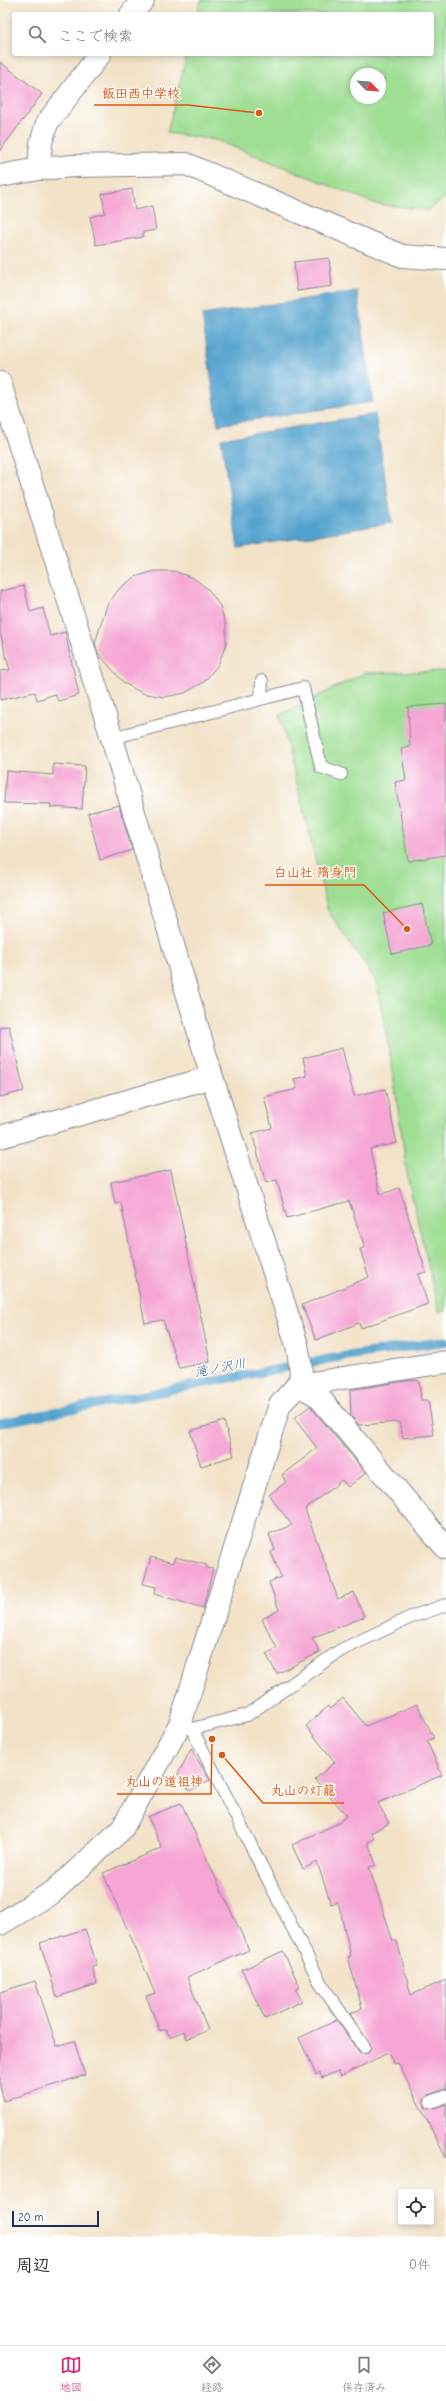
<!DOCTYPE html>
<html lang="ja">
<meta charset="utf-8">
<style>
:root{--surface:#fff;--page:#f2f2f3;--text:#2b2b33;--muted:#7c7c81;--line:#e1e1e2;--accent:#db2777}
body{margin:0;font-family:"Comic Neue","Klee One",sans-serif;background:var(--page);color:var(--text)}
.controls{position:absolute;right:12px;bottom:12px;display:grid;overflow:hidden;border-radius:4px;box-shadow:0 2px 6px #0003}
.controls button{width:36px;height:36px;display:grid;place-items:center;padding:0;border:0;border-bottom:1px solid var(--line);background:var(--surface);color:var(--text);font:20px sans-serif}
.compass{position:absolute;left:350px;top:68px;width:36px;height:36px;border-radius:50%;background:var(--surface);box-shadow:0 2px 6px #0003;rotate:115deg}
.scale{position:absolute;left:12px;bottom:10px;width:87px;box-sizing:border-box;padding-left:4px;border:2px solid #1b2f5e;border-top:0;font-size:11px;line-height:14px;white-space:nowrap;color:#1b2f5e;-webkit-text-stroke:3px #fff;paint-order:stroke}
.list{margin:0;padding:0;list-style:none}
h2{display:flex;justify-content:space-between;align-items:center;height:52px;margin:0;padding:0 16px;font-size:17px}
h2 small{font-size:13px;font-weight:400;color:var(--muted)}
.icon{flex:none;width:22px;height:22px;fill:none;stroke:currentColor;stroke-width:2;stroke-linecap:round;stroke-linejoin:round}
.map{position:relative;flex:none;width:446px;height:2237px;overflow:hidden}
.search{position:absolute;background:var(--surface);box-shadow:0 2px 6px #0003;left:12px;right:12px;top:12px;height:44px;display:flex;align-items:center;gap:10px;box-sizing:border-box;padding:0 14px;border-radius:4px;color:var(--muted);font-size:15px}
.sheet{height:108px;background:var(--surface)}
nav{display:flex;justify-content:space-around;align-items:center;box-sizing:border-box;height:56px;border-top:1px solid var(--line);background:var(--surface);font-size:11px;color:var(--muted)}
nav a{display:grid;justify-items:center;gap:2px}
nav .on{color:var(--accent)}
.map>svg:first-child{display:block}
.green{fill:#9fde93;stroke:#5d8678;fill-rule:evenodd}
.water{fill:#53a2cd;stroke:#376896}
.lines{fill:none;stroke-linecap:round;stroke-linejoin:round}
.stream{stroke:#53a2cd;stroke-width:9}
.building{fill:#f5a6d4}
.service-casing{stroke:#868892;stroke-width:14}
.minor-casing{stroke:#868892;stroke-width:24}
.service{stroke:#fff;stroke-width:12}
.minor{stroke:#fff;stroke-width:22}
.labels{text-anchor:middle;stroke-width:3;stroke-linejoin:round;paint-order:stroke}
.water-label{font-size:13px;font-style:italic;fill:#315d8a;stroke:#fff}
.leader{fill:none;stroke:#de5710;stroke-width:1.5}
.callout-dot{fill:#de5710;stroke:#fff;stroke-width:1.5}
.callout-label{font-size:13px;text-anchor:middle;font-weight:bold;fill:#de5710;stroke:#fff;stroke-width:3;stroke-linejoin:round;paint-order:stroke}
</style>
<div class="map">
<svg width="446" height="2237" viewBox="0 0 446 2237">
<rect width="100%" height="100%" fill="#fff"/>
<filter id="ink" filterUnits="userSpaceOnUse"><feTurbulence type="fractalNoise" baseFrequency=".025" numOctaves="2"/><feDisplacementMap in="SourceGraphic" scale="8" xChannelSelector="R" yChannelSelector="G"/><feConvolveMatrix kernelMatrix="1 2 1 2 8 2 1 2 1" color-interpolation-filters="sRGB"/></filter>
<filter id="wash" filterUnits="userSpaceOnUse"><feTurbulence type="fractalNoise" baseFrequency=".012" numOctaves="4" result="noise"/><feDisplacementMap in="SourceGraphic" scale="16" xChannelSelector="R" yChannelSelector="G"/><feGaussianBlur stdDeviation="0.9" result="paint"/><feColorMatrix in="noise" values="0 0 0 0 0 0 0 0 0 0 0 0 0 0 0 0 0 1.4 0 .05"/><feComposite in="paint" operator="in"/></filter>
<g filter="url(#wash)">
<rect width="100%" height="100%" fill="#f2e2c7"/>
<!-- green -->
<path class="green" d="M 201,0 L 446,0 L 446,197 L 428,210 L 376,204 L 216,140 L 167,133 L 187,54 L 432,54 L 432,14 L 197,14 ZM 356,74 L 380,74 L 380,98 L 356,98 Z
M 446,671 L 446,1311 L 439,1312 L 408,1180 L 391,1059 L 376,981 L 328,911 L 280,715 L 364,673 Z"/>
<!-- water -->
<path class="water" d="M 357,291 L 373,402 L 218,425 L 202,315 Z
M 375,414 L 392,523 L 238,548 L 221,439 Z"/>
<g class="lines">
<!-- stream -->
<path class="stream" d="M 0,1423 L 334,1358 L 446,1341"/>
</g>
<g id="blocks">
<!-- building -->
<path class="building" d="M 0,62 L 42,94 L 0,151 Z
M 132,189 L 135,210 L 152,206 L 156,230 L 143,232 L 143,237 L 96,245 L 90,217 L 105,213 L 102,194 Z
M 329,258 L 332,286 L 297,291 L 294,262 Z
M 154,571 L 174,571 L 193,578 L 208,589 L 220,606 L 226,625 L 226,645 L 218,665 L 204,682 L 185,693 L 164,697 L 142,693 L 124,683 L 98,653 L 95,643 L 107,605 L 119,589 L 135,577 Z
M 24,586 L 30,612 L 43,608 L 50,636 L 65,632 L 79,695 L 58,701 L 55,694 L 37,700 L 35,692 L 0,700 L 0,671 L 10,670 L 0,633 L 0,591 Z
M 446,704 L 446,855 L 408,861 L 395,782 L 406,780 L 401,749 L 410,747 L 408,707 Z
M 53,764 L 85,766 L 82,809 L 50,807 L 51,804 L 4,803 L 6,771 L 53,775 Z
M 119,805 L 132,850 L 100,860 L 88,813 Z
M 422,904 L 431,945 L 392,954 L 383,913 Z
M 9,1026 L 24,1091 L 0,1097 L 0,1027 Z
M 342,1048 L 354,1096 L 385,1089 L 397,1143 L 370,1149 L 380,1195 L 399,1188 L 426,1272 L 418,1274 L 428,1304 L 361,1328 L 359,1323 L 316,1340 L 302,1305 L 369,1277 L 360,1249 L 365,1248 L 349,1201 L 287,1218 L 277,1180 L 266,1183 L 252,1133 L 272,1128 L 264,1097 L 297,1089 L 294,1079 L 307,1076 L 303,1058 Z
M 171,1170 L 210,1362 L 179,1368 L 163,1320 L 145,1323 L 121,1203 L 115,1204 L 111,1182 Z
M 413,1380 L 419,1381 L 421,1400 L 428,1400 L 434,1435 L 403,1438 L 399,1422 L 359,1425 L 351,1416 L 350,1390 Z
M 310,1406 L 366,1473 L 348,1487 L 342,1480 L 305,1509 L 338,1599 L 354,1592 L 364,1617 L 312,1638 L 320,1652 L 277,1674 L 266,1654 L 277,1648 L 262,1619 L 279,1610 L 269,1582 L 281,1577 L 271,1552 L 275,1550 L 269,1534 L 292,1525 L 269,1495 L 286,1482 L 282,1475 L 317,1448 L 294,1418 Z
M 224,1421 L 234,1456 L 201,1466 L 190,1431 Z
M 151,1557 L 173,1563 L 175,1557 L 207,1565 L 206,1568 L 213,1569 L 203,1608 L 154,1594 L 156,1587 L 143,1584 Z
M 343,1698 L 366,1726 L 417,1704 L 434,1738 L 427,1741 L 442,1775 L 378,1803 L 389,1823 L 371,1833 L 374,1839 L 368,1842 L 376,1865 L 369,1867 L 393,1941 L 397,1941 L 411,1995 L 446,1980 L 446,2089 L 428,2095 L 424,2101 L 426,2108 L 430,2109 L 446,2104 L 446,2158 L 398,2063 L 394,2064 L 388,2053 L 341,2076 L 338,2071 L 322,2078 L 320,2073 L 316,2075 L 299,2038 L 337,2020 L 360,2054 L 368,2053 L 371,2047 L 350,2014 L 362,2008 L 348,1957 L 351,1956 L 338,1902 L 331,1904 L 317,1862 L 303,1869 L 292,1845 L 336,1824 L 347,1816 L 315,1779 L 335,1762 L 306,1726 L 328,1706 L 330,1709 Z
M 191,1749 L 210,1780 L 190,1791 L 178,1774 Z
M 181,1803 L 249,1950 L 187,1977 L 208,2030 L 187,2039 L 184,2031 L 170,2037 L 166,2029 L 160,2031 L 146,1996 L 155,1993 L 103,1873 L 162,1848 L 148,1817 Z
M 85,1929 L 97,1965 L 92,1966 L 97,1984 L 57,1997 L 40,1943 Z
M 283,1951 L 300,1987 L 296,1990 L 302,2001 L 265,2019 L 242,1970 Z
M 35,1981 L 57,2046 L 74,2041 L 85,2075 L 4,2101 L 0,2087 L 0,1992 Z"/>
</g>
</g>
<g filter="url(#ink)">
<use href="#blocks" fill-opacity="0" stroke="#868892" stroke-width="1"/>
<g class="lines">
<defs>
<path id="service" d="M 261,698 L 262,681
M 112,738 L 303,688 L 321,767 L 341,774
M 180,1724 L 192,1729 L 321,1984 L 364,2047
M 192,1729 L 247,1715 L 341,1650 L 411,1617 L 446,1605
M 431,2102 L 446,2096"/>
<path id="minor" d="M 131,14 L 143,0
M 39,169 L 41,143 L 47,123 L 100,54
M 0,176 L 39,169 L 73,166 L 186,164 L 402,256 L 446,259
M 0,383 L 112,738 L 212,1077 L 297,1345 C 303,1380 305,1379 280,1404 L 180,1724 L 122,1829 L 53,1892 L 0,1924
M 0,1137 L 212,1077
M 299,1385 L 318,1396 L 446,1548
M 299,1385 L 446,1362"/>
</defs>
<!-- service casing -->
<use href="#service" class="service-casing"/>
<!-- minor casing -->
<use href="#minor" class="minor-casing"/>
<!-- service -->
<use href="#service" class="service"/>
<!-- minor -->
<use href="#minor" class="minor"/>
</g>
</g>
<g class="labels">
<!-- water labels -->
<g class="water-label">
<text transform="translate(220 1367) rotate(-11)" y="5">滝ノ沢川</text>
</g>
</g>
<!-- callouts -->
<path class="leader" d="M259 113L188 105H94M407 929L364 885H265M212 1739L211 1794H117M222 1755L263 1803H344"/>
<g class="callout-dot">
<circle cx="259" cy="113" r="4"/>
<circle cx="407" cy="929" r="4"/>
<circle cx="212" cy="1739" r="4"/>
<circle cx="222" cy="1755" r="4"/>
</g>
<g class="callout-label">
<text x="141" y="98">飯田西中学校</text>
<text x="315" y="877">白山社 隋身門</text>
<text x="164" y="1786">丸山の道祖神</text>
<text x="303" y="1795">丸山の灯籠</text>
</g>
</svg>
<div class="controls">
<button><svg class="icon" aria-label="locate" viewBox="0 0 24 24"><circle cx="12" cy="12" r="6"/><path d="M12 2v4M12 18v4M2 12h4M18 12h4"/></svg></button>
</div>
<svg class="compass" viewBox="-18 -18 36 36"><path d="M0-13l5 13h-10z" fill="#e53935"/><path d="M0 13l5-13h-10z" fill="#7c7c81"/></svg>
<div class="scale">20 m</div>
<div class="search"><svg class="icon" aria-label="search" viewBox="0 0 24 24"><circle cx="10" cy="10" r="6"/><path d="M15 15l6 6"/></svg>ここで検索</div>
</div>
<section class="sheet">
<h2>周辺<small>0件</small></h2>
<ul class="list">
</ul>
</section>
<nav>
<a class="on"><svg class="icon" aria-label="map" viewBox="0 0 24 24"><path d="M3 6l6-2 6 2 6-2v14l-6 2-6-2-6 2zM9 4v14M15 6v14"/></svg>地図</a>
<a><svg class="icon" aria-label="directions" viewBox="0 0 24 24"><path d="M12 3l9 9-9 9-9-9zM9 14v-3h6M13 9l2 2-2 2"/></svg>経路</a>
<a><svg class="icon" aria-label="saved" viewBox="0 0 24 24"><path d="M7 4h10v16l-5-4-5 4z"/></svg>保存済み</a>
</nav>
